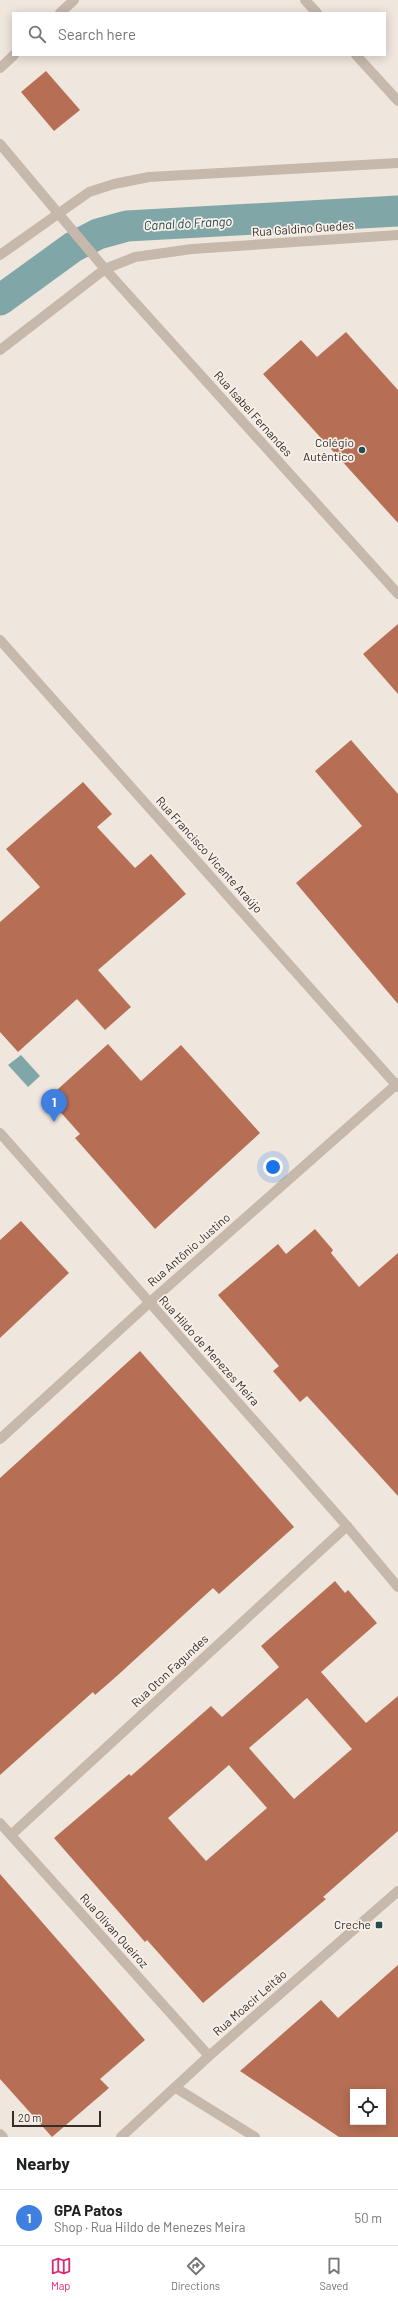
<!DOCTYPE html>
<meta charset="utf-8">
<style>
:root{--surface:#fff;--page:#f6f6f6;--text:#202124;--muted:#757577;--line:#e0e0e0;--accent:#db2777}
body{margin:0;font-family:Barlow,sans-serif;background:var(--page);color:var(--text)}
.controls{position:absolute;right:12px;bottom:12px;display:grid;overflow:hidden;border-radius:0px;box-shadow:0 2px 10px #0003}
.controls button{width:36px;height:36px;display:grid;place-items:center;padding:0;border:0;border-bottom:1px solid var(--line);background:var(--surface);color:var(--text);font:20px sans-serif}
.scale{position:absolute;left:12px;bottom:10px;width:89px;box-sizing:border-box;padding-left:4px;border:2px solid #342d29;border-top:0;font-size:11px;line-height:14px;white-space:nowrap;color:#342d29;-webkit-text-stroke:3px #f7f1ea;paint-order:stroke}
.you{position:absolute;left:273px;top:1167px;width:14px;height:14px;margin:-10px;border:3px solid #fff;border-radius:50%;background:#1a73e8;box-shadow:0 0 0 6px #1a73e833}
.badge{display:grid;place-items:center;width:26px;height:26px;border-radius:50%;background:var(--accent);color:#fff;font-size:13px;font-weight:700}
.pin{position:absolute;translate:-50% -33px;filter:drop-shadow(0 1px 2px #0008)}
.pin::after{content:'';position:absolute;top:21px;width:14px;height:12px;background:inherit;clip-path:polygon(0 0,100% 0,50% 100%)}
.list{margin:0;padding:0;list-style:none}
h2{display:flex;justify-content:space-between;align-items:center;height:52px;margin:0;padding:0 16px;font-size:17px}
h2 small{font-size:13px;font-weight:400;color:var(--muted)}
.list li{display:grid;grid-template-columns:26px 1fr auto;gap:12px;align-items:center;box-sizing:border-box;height:56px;padding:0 16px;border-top:1px solid var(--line)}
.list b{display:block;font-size:15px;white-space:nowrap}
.list p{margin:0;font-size:13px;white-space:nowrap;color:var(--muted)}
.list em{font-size:13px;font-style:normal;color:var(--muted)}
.icon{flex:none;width:22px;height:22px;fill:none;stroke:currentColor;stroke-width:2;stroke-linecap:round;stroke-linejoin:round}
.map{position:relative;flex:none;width:398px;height:2137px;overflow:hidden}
.search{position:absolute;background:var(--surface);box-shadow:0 2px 10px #0003;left:12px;right:12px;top:12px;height:44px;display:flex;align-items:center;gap:10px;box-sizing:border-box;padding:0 14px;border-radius:0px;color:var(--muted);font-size:15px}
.sheet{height:108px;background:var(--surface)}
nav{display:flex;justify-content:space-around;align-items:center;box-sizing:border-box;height:56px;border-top:1px solid var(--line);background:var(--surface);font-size:11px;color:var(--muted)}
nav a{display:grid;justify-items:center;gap:2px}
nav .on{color:var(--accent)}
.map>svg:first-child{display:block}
.water{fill:#80a6a8}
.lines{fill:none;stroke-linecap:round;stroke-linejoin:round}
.canal{stroke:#80a6a8;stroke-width:31}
.building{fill:#b66f55;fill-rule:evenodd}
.minor{stroke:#c6b8ab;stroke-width:10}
.tertiary{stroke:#c6b8ab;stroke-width:10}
.poi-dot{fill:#244c51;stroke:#f7f1ea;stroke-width:1.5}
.labels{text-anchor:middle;stroke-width:3.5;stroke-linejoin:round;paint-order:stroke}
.street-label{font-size:12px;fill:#342d29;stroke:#f7f1ea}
.poi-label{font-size:12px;fill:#342d29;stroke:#f7f1ea;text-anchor:end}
.water-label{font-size:13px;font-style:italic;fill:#244c51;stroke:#f7f1ea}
</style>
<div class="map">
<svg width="398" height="2137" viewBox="0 0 398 2137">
<rect width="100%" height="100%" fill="#efe7de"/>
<!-- water -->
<path class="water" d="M 21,1055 L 40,1076 L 28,1087 L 8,1065 Z"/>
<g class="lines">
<!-- canal -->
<path class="canal" d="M 0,300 L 73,247 L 98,234 L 127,226 L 398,211"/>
</g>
<!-- building -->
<path class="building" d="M 46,71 L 80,110 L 54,131 L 21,92 Z
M 346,332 L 398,390 L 398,523 L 263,374 L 301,340 L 317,357 Z
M 398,624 L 398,694 L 363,654 Z
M 351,740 L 398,794 L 398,1004 L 296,883 L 362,826 L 315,771 Z
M 83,782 L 112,814 L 97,827 L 135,868 L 151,854 L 186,894 L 98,970 L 131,1007 L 105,1030 L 77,999 L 18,1052 L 0,1032 L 0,922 L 40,887 L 6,849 Z
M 108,1044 L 141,1081 L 181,1045 L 260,1133 L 155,1229 L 75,1138 L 80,1134 L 48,1098 Z
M 21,1221 L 69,1273 L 0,1338 L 0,1240 Z
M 315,1229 L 333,1250 L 331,1253 L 359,1287 L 398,1253 L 398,1496 L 307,1396 L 300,1402 L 273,1371 L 279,1366 L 218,1295 L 278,1244 L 286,1254 Z
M 140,1351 L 294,1527 L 219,1594 L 213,1588 L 118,1675 L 95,1695 L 93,1692 L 0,1775 L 0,1478 Z
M 335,1581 L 345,1593 L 348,1590 L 377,1623 L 321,1672 L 366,1723 L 398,1696 L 398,1831 L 323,1897 L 326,1899 L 203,2003 L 147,1940 L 145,1942 L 54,1838 L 129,1774 L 131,1776 L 211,1706 L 222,1717 L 279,1667 L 261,1646 ZM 307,1698 L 352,1749 L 294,1799 L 249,1748 ZM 229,1765 L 267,1808 L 206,1861 L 168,1818 Z
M 0,1874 L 145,2040 L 100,2079 L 109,2088 L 52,2137 L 0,2079 Z
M 398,1965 L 398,2137 L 339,2137 L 240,2071 L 321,2000 L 338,2018 ZM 353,2092 L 383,2092 L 383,2122 L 353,2122 Z"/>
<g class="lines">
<!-- minor -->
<path class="minor" d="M 305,0 L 317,13
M 60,13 L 74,0
M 356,55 L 398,101
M 0,68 L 14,55
M 0,144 L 105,269 L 398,594
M 0,255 L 89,192 L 114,184 L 149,177 L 398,163
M 0,350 L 105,269 L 135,257 L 192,249 L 398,235
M 0,640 L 398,1087
M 0,1439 L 149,1303 L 398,1083
M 0,1823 L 209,2056
M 11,1835 L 347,1526
M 176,2088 L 255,2137
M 0,2134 L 3,2137
M 121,2137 L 209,2056 L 398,1891"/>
<!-- tertiary -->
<path class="tertiary" d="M 0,1133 L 347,1526 L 398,1587"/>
</g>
<!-- markers -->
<g class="poi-dot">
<circle cx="362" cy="450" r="4"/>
<rect x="375" y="1921" width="8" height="8" rx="2"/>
</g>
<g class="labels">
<!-- street labels -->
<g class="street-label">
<text transform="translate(303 229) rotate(-4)" y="4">Rua Galdino Guedes</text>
<text transform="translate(253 414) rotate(48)" y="4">Rua Isabel Fernandes</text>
<text transform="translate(209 855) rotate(48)" y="4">Rua Francisco Vicente Araújo</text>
<text transform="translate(189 1250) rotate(-41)" y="4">Rua Antônio Justino</text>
<text transform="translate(209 1351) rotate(48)" y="4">Rua Hildo de Menezes Meira</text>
<text transform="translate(170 1671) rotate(-43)" y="4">Rua Oton Fagundes</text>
<text transform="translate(114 1931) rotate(48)" y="4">Rua Olivan Queiroz</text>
<text transform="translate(250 2003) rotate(-41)" y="4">Rua Moacir Leitão</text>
</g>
<!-- poi labels -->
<g class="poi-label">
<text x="354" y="447">Colégio<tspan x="354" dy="14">Autêntico</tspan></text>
<text x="371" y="1929">Creche</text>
</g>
<!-- water labels -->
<g class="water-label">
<text transform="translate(188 223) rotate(-3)" y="5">Canal do Frango</text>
</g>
</g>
</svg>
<div class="controls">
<button><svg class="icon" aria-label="locate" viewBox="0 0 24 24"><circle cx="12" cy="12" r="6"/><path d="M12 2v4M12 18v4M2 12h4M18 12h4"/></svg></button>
</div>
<div class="scale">20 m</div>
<div class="you"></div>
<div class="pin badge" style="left:54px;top:1122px;background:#3f7fe0">1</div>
<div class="search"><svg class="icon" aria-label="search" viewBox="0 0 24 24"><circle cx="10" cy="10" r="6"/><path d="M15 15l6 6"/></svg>Search here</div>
</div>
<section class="sheet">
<h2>Nearby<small></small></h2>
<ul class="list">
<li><span class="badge" style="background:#3f7fe0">1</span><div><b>GPA Patos</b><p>Shop · Rua Hildo de Menezes Meira</p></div><em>50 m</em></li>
</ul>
</section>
<nav>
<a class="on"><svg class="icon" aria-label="map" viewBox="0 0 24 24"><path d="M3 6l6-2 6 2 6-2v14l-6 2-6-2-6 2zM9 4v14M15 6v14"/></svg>Map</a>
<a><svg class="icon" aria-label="directions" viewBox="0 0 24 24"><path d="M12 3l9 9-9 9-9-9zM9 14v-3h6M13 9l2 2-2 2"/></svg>Directions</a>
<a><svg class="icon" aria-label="saved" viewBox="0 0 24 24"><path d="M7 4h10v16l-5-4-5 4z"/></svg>Saved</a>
</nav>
